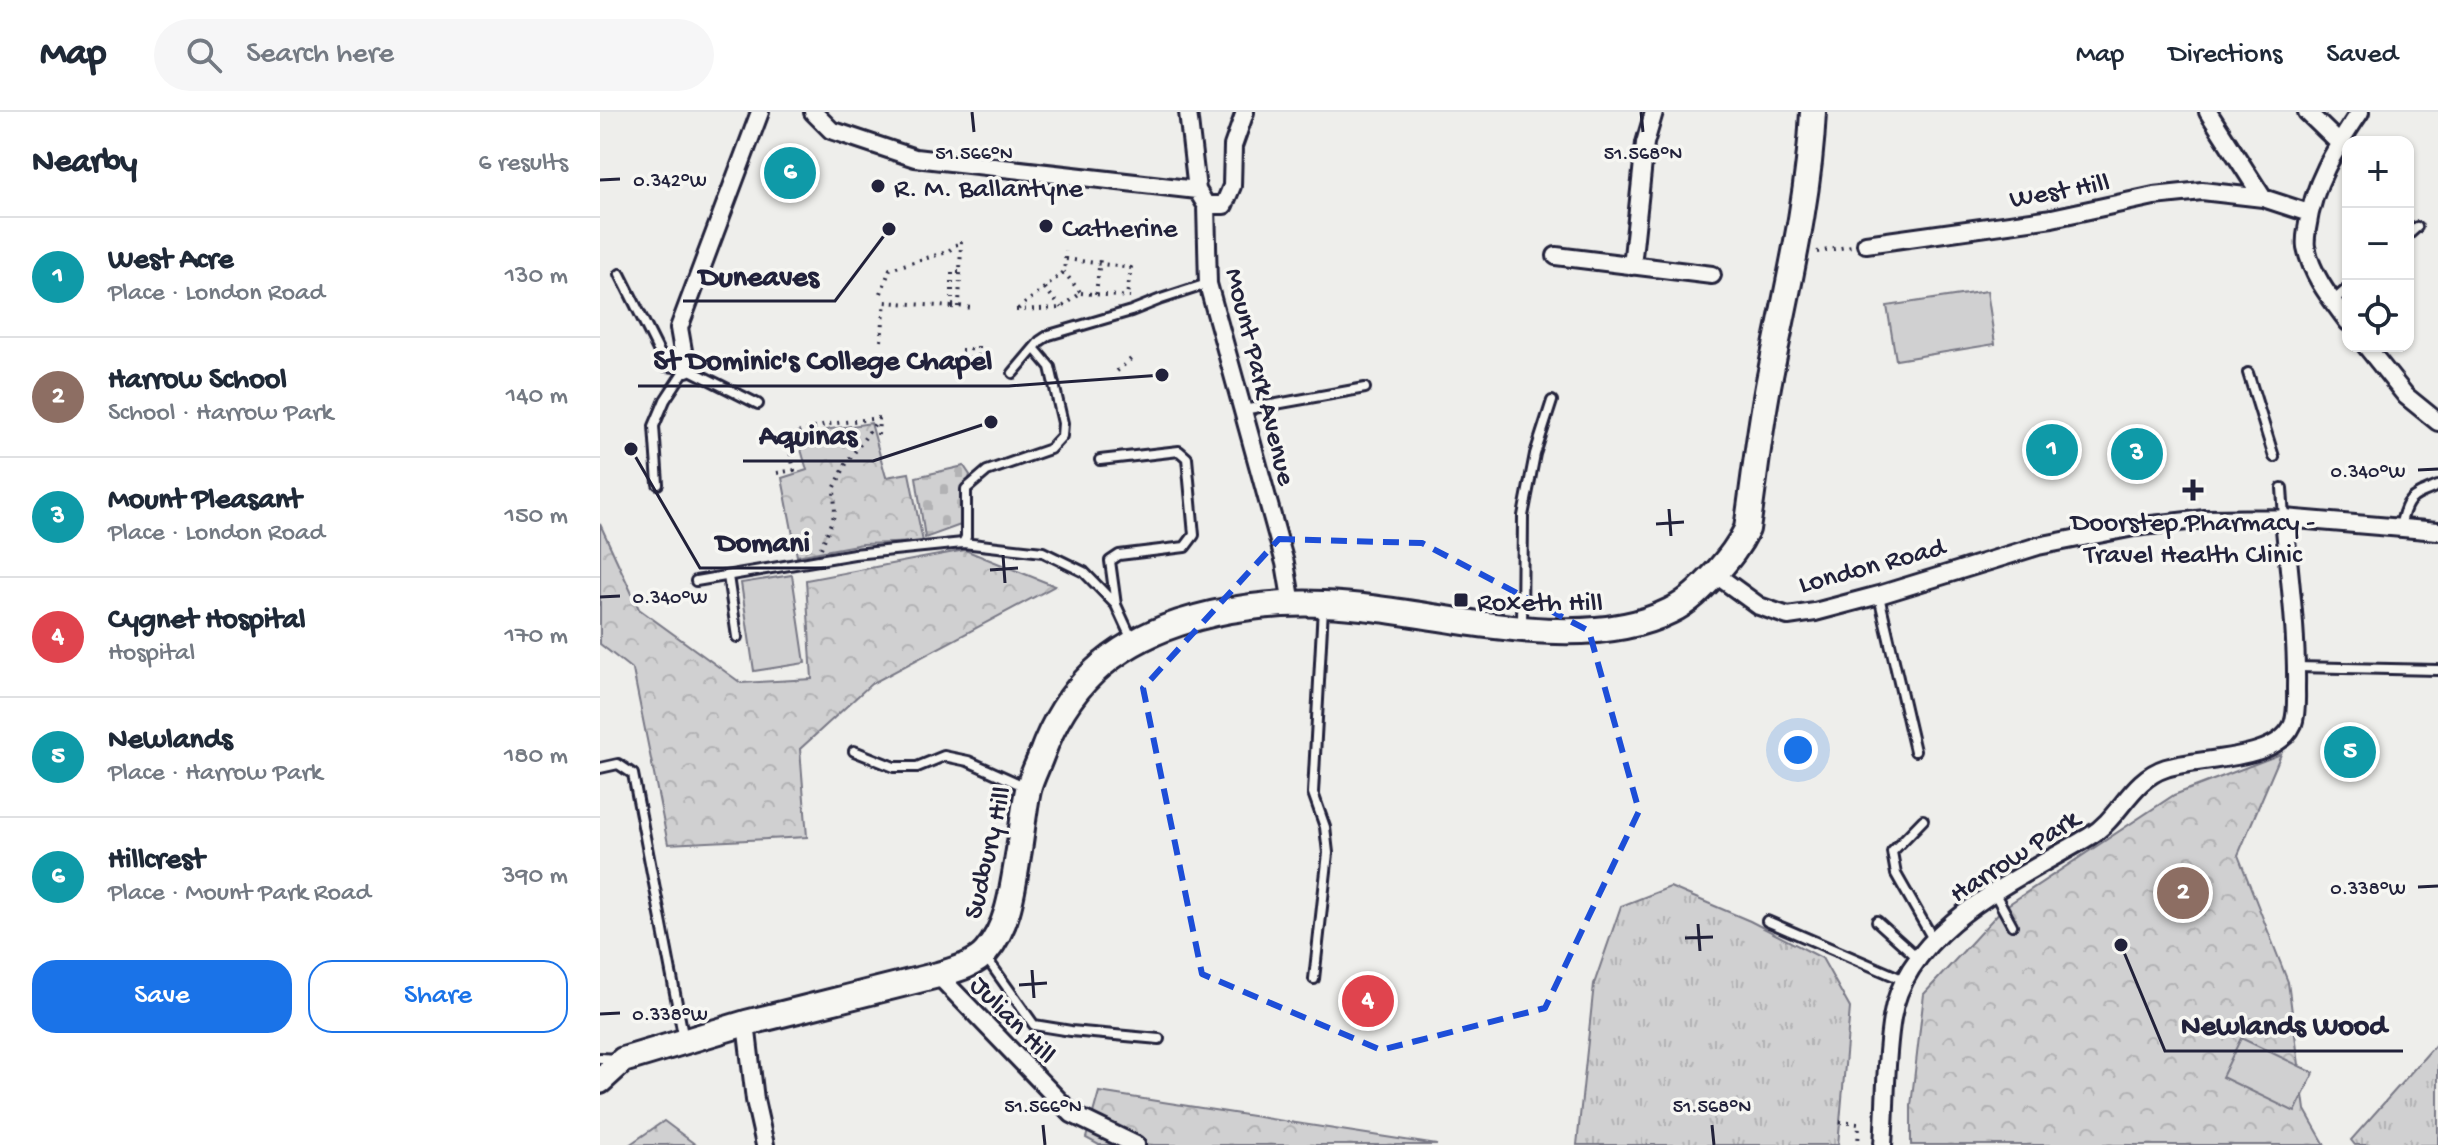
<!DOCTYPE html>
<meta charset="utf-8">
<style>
:root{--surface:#fff;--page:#f6f6f7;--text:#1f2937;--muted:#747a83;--line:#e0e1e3;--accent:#1a73e8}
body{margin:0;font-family:"Gochi Hand",sans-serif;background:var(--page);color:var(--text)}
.controls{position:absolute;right:24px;top:24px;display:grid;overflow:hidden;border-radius:16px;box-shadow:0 2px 6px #0004}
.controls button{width:72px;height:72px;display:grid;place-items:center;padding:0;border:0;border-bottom:2px solid var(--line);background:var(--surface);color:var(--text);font:40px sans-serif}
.you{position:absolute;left:1198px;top:638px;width:28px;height:28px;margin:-20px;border:6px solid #fff;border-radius:50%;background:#1a73e8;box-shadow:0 0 0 12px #1a73e833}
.badge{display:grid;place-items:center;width:52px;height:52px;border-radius:50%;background:var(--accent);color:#fff;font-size:26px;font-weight:700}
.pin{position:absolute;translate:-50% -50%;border:4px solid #fff;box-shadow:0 2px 8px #0006}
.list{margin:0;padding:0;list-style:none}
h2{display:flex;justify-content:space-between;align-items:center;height:104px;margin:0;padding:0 32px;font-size:34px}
h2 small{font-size:26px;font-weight:400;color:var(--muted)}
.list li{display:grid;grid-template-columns:52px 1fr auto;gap:24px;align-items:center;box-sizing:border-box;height:120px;padding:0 32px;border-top:2px solid var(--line)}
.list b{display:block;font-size:30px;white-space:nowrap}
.list p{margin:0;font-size:26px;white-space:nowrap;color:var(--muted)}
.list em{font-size:26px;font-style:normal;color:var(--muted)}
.actions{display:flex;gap:16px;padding:24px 32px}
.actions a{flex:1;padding:18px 0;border:2px solid var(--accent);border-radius:24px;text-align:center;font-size:28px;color:var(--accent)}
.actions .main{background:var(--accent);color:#fff}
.icon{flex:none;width:44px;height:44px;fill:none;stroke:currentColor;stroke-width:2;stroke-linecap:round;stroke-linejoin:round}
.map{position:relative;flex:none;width:1838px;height:1033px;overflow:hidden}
header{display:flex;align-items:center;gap:48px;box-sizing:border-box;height:112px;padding:0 40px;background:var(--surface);border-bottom:2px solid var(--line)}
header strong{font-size:38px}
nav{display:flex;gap:44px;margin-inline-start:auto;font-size:28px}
.search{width:560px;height:72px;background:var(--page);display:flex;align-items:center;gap:20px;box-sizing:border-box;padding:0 28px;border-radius:44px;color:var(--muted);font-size:30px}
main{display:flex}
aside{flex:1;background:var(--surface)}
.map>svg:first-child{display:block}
.grass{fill:url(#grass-tufts);stroke:#797986;stroke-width:2}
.forest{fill:url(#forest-crowns);stroke:#797986;stroke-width:2}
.cemetery{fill:url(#cemetery-stones);stroke:#797986;stroke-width:2}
.pitch{fill:#d0d0d1;stroke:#797986;stroke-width:2}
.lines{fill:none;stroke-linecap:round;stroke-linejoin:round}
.lane-casing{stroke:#22223b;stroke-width:14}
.street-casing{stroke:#22223b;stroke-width:22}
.primary-casing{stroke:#22223b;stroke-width:30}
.path{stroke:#22223b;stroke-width:4;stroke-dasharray:2 6;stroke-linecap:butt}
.lane{stroke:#f6f6f2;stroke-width:8}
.street{stroke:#f6f6f2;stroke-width:16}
.primary{stroke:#f6f6f2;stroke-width:24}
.path-bridge{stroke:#22223b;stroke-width:4;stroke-dasharray:2 6;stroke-linecap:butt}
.marked{fill:none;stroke:#1d4ed8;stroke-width:6;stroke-dasharray:16 10;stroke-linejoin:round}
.ticks{fill:none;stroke:#22223b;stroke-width:3}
.poi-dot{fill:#22223b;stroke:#f6f6f2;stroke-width:3}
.labels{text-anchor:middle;stroke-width:7;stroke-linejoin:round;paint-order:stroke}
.poi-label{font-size:28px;fill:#22223b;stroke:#f6f6f2;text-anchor:start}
.street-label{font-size:28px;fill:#22223b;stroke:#f6f6f2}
.ticks-label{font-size:20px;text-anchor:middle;fill:#22223b;stroke:#f6f6f2;stroke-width:7;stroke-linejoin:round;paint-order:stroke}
.leader{fill:none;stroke:#22223b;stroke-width:3}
.callout-dot{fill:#22223b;stroke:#f6f6f2;stroke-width:3}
.callout-label{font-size:30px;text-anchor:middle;font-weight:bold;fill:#22223b;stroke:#f6f6f2;stroke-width:7;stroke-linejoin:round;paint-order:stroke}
</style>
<header>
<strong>Map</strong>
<div class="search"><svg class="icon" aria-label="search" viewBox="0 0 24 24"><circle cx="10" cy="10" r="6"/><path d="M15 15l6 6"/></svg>Search here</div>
<nav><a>Map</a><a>Directions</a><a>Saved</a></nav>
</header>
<main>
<aside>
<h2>Nearby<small>6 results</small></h2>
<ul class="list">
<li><span class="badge" style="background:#0f9aa8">1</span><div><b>West Acre</b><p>Place · London Road</p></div><em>130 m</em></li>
<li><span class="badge" style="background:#8d6e63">2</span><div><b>Harrow School</b><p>School · Harrow Park</p></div><em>140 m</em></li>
<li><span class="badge" style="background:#0f9aa8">3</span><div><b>Mount Pleasant</b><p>Place · London Road</p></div><em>150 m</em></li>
<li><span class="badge" style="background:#e0444e">4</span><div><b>Cygnet Hospital</b><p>Hospital</p></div><em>170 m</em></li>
<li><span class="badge" style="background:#0f9aa8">5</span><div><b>Newlands</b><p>Place · Harrow Park</p></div><em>180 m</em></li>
<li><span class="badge" style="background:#0f9aa8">6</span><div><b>Hillcrest</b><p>Place · Mount Park Road</p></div><em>390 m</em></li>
</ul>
<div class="actions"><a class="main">Save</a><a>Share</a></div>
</aside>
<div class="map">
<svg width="1838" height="1033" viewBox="0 0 1838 1033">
<defs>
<pattern id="grass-tufts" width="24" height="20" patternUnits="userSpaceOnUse" patternTransform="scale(2)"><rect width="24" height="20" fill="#d0d0d1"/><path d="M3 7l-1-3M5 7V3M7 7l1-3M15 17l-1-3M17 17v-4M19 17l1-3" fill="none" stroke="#b2b2b4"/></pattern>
<pattern id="forest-crowns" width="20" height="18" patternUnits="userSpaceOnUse" patternTransform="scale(2)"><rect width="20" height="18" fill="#d0d0d1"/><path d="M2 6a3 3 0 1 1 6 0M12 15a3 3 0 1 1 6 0" fill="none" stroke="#b2b2b4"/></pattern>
<pattern id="cemetery-stones" width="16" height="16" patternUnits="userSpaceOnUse" patternTransform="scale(2)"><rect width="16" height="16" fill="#d0d0d1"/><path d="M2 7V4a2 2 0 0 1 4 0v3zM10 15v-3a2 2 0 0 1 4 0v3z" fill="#b2b2b4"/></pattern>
</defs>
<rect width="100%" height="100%" fill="#eeeeeb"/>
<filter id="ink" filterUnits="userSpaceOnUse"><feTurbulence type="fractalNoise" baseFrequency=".0125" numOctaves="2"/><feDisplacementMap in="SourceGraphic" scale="16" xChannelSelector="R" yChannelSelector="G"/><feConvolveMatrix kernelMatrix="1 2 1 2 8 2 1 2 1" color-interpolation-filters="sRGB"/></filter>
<g filter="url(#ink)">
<!-- grass -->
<path class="grass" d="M 1070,775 L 1150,809 L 1222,846 L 1250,896 L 1238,1033 L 977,1033 L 994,872 L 1021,794 Z
M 1838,930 L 1838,1033 L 1755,1033 L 1751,1028 Z"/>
<!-- forest -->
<path class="forest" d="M 271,311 L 286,365 L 309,361 L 323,430 L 262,432 L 197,444 L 182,366 L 207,358 L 198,327 L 231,317 Z
M 0,412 L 39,497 L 141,571 L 212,567 L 206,468 L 365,438 L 455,474 L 271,572 L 200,637 L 207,725 L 68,732 L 33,558 L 0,532 Z
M 1681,642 L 1638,743 L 1688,870 L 1705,998 L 1725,1033 L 1311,1033 L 1311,994 L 1324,882 L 1403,796 L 1574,683 Z
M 499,980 L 837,1033 L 499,1033 L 486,1026 Z
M 64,1009 L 96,1033 L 29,1033 Z"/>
<!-- cemetery -->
<path class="cemetery" d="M 364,354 L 370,363 L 366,377 L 366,411 L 325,426 L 316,365 Z"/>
<!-- pitch -->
<path class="pitch" d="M 1387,179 L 1395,232 L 1296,248 L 1287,194 Z
M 192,463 L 205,551 L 154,559 L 141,471 Z
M 1641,926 L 1714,961 L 1695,1000 L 1622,965 Z"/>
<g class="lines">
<defs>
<path id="lane" d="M 1808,123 L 1817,115
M 20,162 L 66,254 L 85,256
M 1733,189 L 1748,176
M 413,261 L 440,229 L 449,223 L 531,199 L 561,187 L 607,172
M 1648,261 L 1674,345
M 643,298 L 765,276
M 500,348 L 579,339 L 587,346 L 594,423 L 585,435 L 519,443 L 510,449 L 516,493 L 533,530
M 58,372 L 54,314 L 65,288 L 86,256 L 158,292
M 1682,376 L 1684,406
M 1800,416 C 1806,385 1811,385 1838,374
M 363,431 L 366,425 L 366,377 L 387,359 L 450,337 L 462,324 L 463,311 L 450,255 L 434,236
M 128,464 L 137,525
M 96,469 L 254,442 L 363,431 L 443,440 L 484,460 L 516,493
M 1279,484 L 1315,639
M 922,515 L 923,404 L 935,342 L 952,289
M 1696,555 L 1838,558
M 254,639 L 294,655 L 317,655 L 344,644 L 368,649 L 426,675
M 0,656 L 18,652 L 33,662 L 84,928
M 1323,708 L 1292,740 L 1296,762 L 1333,827
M 1394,780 L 1412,813
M 1167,809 L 1304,868
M 1277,809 L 1318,846
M 385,844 L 434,913 L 471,919 L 559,927
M 714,867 L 728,741 L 725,715 L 713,681 L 723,495
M 0,946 L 18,947"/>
<path id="street" d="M 213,0 L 231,18 L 315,46 L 597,78
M 588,0 L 597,78 L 606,93 L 608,172 L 685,451 L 692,492
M 1608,0 L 1663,86 L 1709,101
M 1707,0 L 1739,31
M 606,93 L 624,93 L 632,74 L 633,34 L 645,0
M 1266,132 L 1452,106 L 1554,84 L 1602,79 L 1663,86
M 956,144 L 1112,163
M 1032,154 L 1045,31 L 1054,0
M 1748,210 C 1731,187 1712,164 1706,135 C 1705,129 1706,123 1707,117 C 1713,72 1735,37 1760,0
M 1766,234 L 1806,284 L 1838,310
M 86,256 L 79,216 L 160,0
M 1115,462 L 1159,494 L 1188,504 L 1215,500 L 1279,483 L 1438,434 L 1534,415 L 1605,407 L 1684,406 L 1838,419
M 338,863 L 472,1002 L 536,1033
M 146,911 L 155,988 L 165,1033
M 1283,1033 C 1286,991 1285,947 1292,906 C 1306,815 1420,766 1490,724 C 1520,706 1531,667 1566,656 C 1600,645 1677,650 1693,612 C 1697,601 1696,587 1696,576 C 1697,519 1689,462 1684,406"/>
<path id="primary" d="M 0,969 L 23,948 L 146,911 L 338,863 C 354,858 375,853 386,840 C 410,812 413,773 419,738 C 422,718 424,697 428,678 C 431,666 437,655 441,644 C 466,575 510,534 579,511 C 624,496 676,490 723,492 C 826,495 974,547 1070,499 C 1089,490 1102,476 1116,461 C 1129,446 1139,434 1147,417 C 1155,364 1160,311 1171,259 C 1188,173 1209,88 1213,0"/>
</defs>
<!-- lane casing -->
<use href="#lane" class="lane-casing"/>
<!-- street casing -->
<use href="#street" class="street-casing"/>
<!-- primary casing -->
<use href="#primary" class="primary-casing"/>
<!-- path -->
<path class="path" d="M 1217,140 L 1252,134
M 466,147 L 531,156 L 527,184
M 359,160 L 352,160 L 352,193 L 372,196
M 445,176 L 461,196
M 281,181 L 290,157 L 347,140 L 361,129
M 481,181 L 530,185
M 496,182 L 500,147
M 418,197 L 464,160 L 466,139
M 416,198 L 461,196 L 481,181 L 464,160
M 281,229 L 285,190 L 352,195
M 361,238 L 370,238 L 369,252 L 378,252 L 378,233
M 517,259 L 532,246
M 278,323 L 279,308
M 177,361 L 194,358 L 187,324 L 229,312 L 279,306
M 221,436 L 235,401 L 234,377 L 246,352 L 279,306
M 1240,1010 L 1259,1012 L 1258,1033"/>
<!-- lane -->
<use href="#lane" class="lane"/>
<!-- street -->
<use href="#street" class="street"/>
<!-- primary -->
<use href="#primary" class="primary"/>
<!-- path-bridge -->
<path class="path-bridge" d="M 352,195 L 359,196 L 361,129"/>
</g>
</g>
<!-- marked area -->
<path class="marked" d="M 679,427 L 822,431 L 989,519 L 1039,699 L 945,896 L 781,938 L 602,862 L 543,576 Z"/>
<!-- ticks -->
<path class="ticks" d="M 372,0 L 374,20M 1041,0 L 1043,20M 0,68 L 20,67M 1818,358 L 1838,357M 1069,397 L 1071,424M 1056,412 L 1084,410M 403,443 L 405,471M 390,458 L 418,456M 0,485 L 20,484M 1818,775 L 1838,774M 1098,812 L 1100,839M 1085,826 L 1113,825M 432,858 L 434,886M 419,873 L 447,871M 0,902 L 20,901M 443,1013 L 445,1033M 1112,1013 L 1114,1033"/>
<!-- markers -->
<g class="poi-dot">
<circle cx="278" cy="74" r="8"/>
<circle cx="446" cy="114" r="8"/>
<path d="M1589 366h8v8h8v8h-8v8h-8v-8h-8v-8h8z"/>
<rect x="853" y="480" width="16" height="16" rx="4"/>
</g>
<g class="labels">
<!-- poi labels -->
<g class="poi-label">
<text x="294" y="84">R. M. Ballantyne</text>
<text x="462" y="124">Catherine</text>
<text x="1593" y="418" text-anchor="middle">Doorstep Pharmacy -<tspan x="1593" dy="32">Travel Health Clinic</tspan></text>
<text x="877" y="498">Roxeth Hill</text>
</g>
<!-- street labels -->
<g class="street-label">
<text transform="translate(1459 76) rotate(-10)" y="10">West Hill</text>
<text transform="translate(663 264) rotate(76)" y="10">Mount Park Avenue</text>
<text transform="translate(1271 451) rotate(-15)" y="10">London Road</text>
<text transform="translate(385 740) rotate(-77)" y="10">Sudbury Hill</text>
<text transform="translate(1413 742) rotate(-33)" y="10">Harrow Park</text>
<text transform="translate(415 906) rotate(46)" y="10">Julian Hill</text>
</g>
</g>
<g class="ticks-label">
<text x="374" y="47">51.566°N</text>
<text x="1043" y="47">51.568°N</text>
<text x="70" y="74">0.342°W</text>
<text x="1768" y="365">0.340°W</text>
<text x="70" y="491">0.340°W</text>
<text x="1768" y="782">0.338°W</text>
<text x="70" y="908">0.338°W</text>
<text x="443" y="1000">51.566°N</text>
<text x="1112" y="1000">51.568°N</text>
</g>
<!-- callouts -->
<path class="leader" d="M289 117L235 189H83M562 263L409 274H38M391 310L273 349H143M31 337L100 456H226M1521 833L1565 939H1803"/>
<g class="callout-dot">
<circle cx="289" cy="117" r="8"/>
<circle cx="562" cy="263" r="8"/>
<circle cx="391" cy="310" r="8"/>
<circle cx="31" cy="337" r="8"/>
<circle cx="1521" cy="833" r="8"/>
</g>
<g class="callout-label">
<text x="159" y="173">Duneaves</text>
<text x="223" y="257">St Dominic's College Chapel</text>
<text x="208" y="332">Aquinas</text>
<text x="163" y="439">Domani</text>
<text x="1684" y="922">Newlands Wood</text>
</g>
</svg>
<div class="controls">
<button>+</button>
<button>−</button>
<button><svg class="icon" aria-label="locate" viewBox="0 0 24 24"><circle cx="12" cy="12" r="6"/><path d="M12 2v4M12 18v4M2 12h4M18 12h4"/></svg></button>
</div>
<div class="you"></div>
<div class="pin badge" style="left:1452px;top:338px;background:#0f9aa8">1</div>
<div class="pin badge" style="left:1583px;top:781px;background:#8d6e63">2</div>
<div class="pin badge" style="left:1537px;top:342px;background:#0f9aa8">3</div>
<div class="pin badge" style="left:768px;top:889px;background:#e0444e">4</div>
<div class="pin badge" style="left:1750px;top:640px;background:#0f9aa8">5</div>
<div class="pin badge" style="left:190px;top:61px;background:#0f9aa8">6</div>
</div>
</main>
